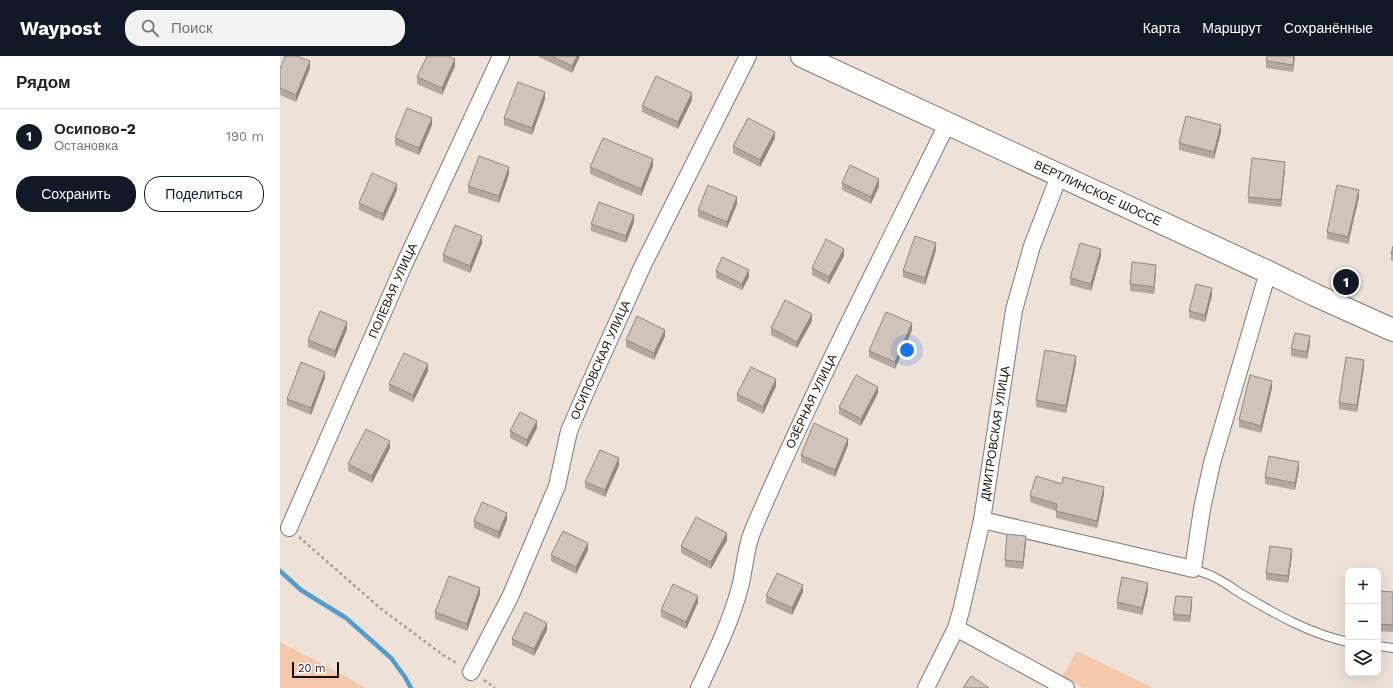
<!DOCTYPE html>
<html lang="ru">
<meta charset="utf-8">
<style>
:root{--surface:#fff;--page:#f2f2f2;--text:#222;--muted:#767676;--line:#e0e0e0;--accent:#111827}
body{margin:0;font-family:"Work Sans",sans-serif;background:var(--page);color:var(--text)}
.controls{position:absolute;right:12px;bottom:12px;display:grid;overflow:hidden;border-radius:8px;box-shadow:0 4px 16px #0002}
.controls button{width:36px;height:36px;display:grid;place-items:center;padding:0;border:0;border-bottom:1px solid var(--line);background:var(--surface);color:var(--text);font:20px sans-serif}
.scale{position:absolute;left:12px;bottom:10px;width:47px;box-sizing:border-box;padding-left:4px;border:2px solid #16120f;border-top:0;font-size:11px;line-height:14px;white-space:nowrap;color:#16120f;-webkit-text-stroke:3px #fff;paint-order:stroke}
.you{position:absolute;left:627px;top:294px;width:14px;height:14px;margin:-10px;border:3px solid #fff;border-radius:50%;background:#1a73e8;box-shadow:0 0 0 6px #1a73e833}
.badge{display:grid;place-items:center;width:26px;height:26px;border-radius:50%;background:var(--accent);color:#fff;font-size:13px;font-weight:700}
.pin{position:absolute;translate:-50% -50%;border:2px solid #fff;box-shadow:0 1px 4px #0006}
.list{margin:0;padding:0;list-style:none}
h2{display:flex;justify-content:space-between;align-items:center;height:52px;margin:0;padding:0 16px;font-size:17px}
h2 small{font-size:13px;font-weight:400;color:var(--muted)}
.list li{display:grid;grid-template-columns:26px 1fr auto;gap:12px;align-items:center;box-sizing:border-box;height:56px;padding:0 16px;border-top:1px solid var(--line)}
.list b{display:block;font-size:15px;white-space:nowrap}
.list p{margin:0;font-size:13px;white-space:nowrap;color:var(--muted)}
.list em{font-size:13px;font-style:normal;color:var(--muted)}
.actions{display:flex;gap:8px;padding:12px 16px}
.actions a{flex:1;padding:9px 0;border:1px solid var(--accent);border-radius:16px;text-align:center;font-size:14px;color:var(--accent)}
.actions .main{background:var(--accent);color:#fff}
.icon{flex:none;width:22px;height:22px;fill:none;stroke:currentColor;stroke-width:2;stroke-linecap:round;stroke-linejoin:round}
.map{position:relative;flex:none;width:1113px;height:632px;overflow:hidden}
header{display:flex;align-items:center;gap:24px;box-sizing:border-box;height:56px;padding:0 20px;background:var(--accent);color:#fff}
header strong{font-size:19px}
nav{display:flex;gap:22px;margin-inline-start:auto;font-size:14px}
.search{width:280px;height:36px;background:var(--page);display:flex;align-items:center;gap:10px;box-sizing:border-box;padding:0 14px;border-radius:16px;color:var(--muted);font-size:15px}
main{display:flex}
aside{flex:1;background:var(--surface)}
.map>svg:first-child{display:block}
.green{fill:#f4c8a9}
.lines{fill:none;stroke-linecap:round;stroke-linejoin:round}
.stream{stroke:#529dcb;stroke-width:4.5}
.lane-casing{stroke:#837870;stroke-width:10}
.street-casing{stroke:#837870;stroke-width:18}
.secondary-casing{stroke:#837870;stroke-width:24}
.path{stroke:#a99f98;stroke-width:2.5;stroke-dasharray:3 3;stroke-linecap:butt}
.lane{stroke:#fff;stroke-width:8}
.street{stroke:#fff;stroke-width:16}
.secondary{stroke:#fff;stroke-width:22}
.wall{fill:#b2a8a0}
.shaded-wall{fill:#918882}
.building{fill:#cfc3ba;stroke:#918882}
.labels{text-anchor:middle;stroke-width:3.5;stroke-linejoin:round;paint-order:stroke}
.street-label{font-size:12px;fill:#16120f;stroke:#fff}
</style>
<header>
<strong>Waypost</strong>
<div class="search"><svg class="icon" aria-label="search" viewBox="0 0 24 24"><circle cx="10" cy="10" r="6"/><path d="M15 15l6 6"/></svg>Поиск</div>
<nav><a>Карта</a><a>Маршрут</a><a>Сохранённые</a></nav>
</header>
<main>
<aside>
<h2>Рядом<small></small></h2>
<ul class="list">
<li><span class="badge">1</span><div><b>Осипово-2</b><p>Остановка</p></div><em>190 m</em></li>
</ul>
<div class="actions"><a class="main">Сохранить</a><a>Поделиться</a></div>
</aside>
<div class="map">
<svg width="1113" height="632" viewBox="0 0 1113 632">
<rect width="100%" height="100%" fill="#eee1d8"/>
<!-- green -->
<path class="green" d="M 0,586 L 63,619 L 86,632 L 0,632 Z
M 797,595 L 873,632 L 804,632 L 782,621 Z"/>
<g class="lines">
<!-- stream -->
<path class="stream" d="M 0,515 L 21,534 L 66,562 L 111,602 L 125,621 L 131,632"/>
<defs>
<path id="lane" d="M 913,513 C 921,516 929,518 936,522 C 946,527 955,534 965,540 C 997,559 1031,578 1068,586
M 1098,590 L 1113,592"/>
<g id="street">
<path d="M 702,464 L 913,513 L 922,453 L 932,407 L 988,216"/>
<path id="s1" d="M 9,472 L 123,211 L 221,0"/>
<path d="M 676,572 L 786,632"/>
<path id="s2" d="M 191,616 L 230,541 L 277,430 L 289,375 L 309,329 L 363,209 L 468,0"/>
<path id="s3" d="M 419,632 C 434,600 451,566 460,531 C 465,513 465,492 473,474 C 532,336 601,203 667,68"/>
<path id="s4" d="M 646,632 L 676,572 L 681,555 L 702,464 L 734,254 L 752,190 L 779,120"/>
</g>
<g id="secondary">
<path id="s5" d="M 522,0 L 988,216 L 1035,239 L 1113,274"/>
</g>
</defs>
<!-- lane casing -->
<use href="#lane" class="lane-casing"/>
<!-- street casing -->
<use href="#street" class="street-casing"/>
<!-- secondary casing -->
<use href="#secondary" class="secondary-casing"/>
<!-- path -->
<path class="path" d="M 19,481 L 100,552 L 163,599 L 178,608
M 204,624 L 215,632"/>
<!-- lane -->
<use href="#lane" class="lane"/>
<!-- street -->
<use href="#street" class="street"/>
<!-- secondary -->
<use href="#secondary" class="secondary"/>
</g>
<!-- wall -->
<path class="wall" d="M 257,0 L 300,0 L 292,17 Z
M 1015,0 L 1013,16 L 986,12 L 986,5 Z
M 175,10 L 162,39 L 137,28 L 137,21 Z
M 30,12 L 16,46 L 0,39 L 0,13 Z
M 265,43 L 252,79 L 224,69 L 224,62 Z
M 412,44 L 398,73 L 362,56 L 362,50 Z
M 152,69 L 139,99 L 115,89 L 115,82 Z
M 941,76 L 934,103 L 899,94 L 899,87 Z
M 495,82 L 480,111 L 453,97 L 453,90 Z
M 373,110 L 361,140 L 310,118 L 310,111 Z
M 1005,113 L 1001,151 L 968,147 L 968,141 Z
M 229,118 L 219,147 L 188,137 L 188,130 Z
M 562,127 L 599,130 L 591,148 L 562,134 Z
M 117,134 L 103,165 L 79,154 L 79,147 Z
M 1079,141 L 1068,188 L 1047,183 L 1047,176 Z
M 457,148 L 447,172 L 418,161 L 418,154 Z
M 354,166 L 346,187 L 311,175 L 311,168 Z
M 202,187 L 190,217 L 163,206 L 163,199 Z
M 1113,190 L 1113,205 L 1111,205 L 1111,198 Z
M 656,194 L 645,229 L 623,221 L 623,215 Z
M 564,200 L 549,228 L 532,219 L 532,212 Z
M 821,200 L 811,235 L 790,229 L 790,222 Z
M 436,215 L 469,221 L 462,234 L 436,222 Z
M 876,216 L 874,238 L 850,235 L 850,228 Z
M 932,239 L 925,266 L 909,262 L 909,255 Z
M 532,265 L 517,292 L 491,279 L 491,272 Z
M 67,273 L 55,302 L 28,291 L 28,284 Z
M 632,274 L 615,313 L 589,301 L 589,295 Z
M 385,280 L 374,304 L 346,291 L 346,284 Z
M 1030,287 L 1027,303 L 1011,300 L 1011,293 Z
M 796,307 L 786,357 L 756,351 L 756,344 Z
M 1084,311 L 1077,356 L 1059,353 L 1059,347 Z
M 148,315 L 133,346 L 109,335 L 109,328 Z
M 45,322 L 31,359 L 7,349 L 7,343 Z
M 496,330 L 483,358 L 457,345 L 457,338 Z
M 992,332 L 981,377 L 959,371 L 959,364 Z
M 598,337 L 581,370 L 559,358 L 559,351 Z
M 257,372 L 247,391 L 230,382 L 230,375 Z
M 568,389 L 555,421 L 521,406 L 521,399 Z
M 110,392 L 92,427 L 68,415 L 68,408 Z
M 339,409 L 325,441 L 305,432 L 305,426 Z
M 1019,413 L 1015,434 L 985,428 L 985,421 Z
M 782,428 L 824,438 L 817,472 L 776,462 L 776,455 L 750,446 L 750,440 Z
M 227,464 L 219,483 L 194,472 L 194,465 Z
M 447,484 L 431,513 L 401,497 L 401,490 Z
M 746,486 L 743,513 L 725,511 L 725,504 Z
M 308,494 L 296,518 L 271,505 L 271,499 Z
M 1012,500 L 1008,527 L 986,524 L 986,517 Z
M 868,534 L 862,559 L 837,553 L 837,546 Z
M 1098,535 L 1113,536 L 1113,576 L 1098,575 Z
M 523,536 L 512,559 L 486,547 L 486,540 Z
M 200,538 L 187,575 L 155,563 L 155,556 Z
M 418,546 L 406,573 L 381,561 L 381,554 Z
M 912,548 L 910,566 L 893,565 L 893,558 Z
M 267,574 L 254,600 L 232,589 L 232,583 Z"/>
<!-- shaded-wall -->
<path class="shaded-wall" d="M 297,0 L 300,0 L 292,17 L 292,10 Z
M 1014,0 L 1015,0 L 1013,16 L 1013,9 Z
M 175,3 L 175,10 L 162,39 L 162,32 Z
M 30,5 L 30,12 L 16,46 L 16,39 Z
M 265,36 L 265,43 L 252,79 L 252,72 Z
M 412,37 L 412,44 L 398,73 L 398,66 Z
M 152,62 L 152,69 L 139,99 L 139,92 Z
M 941,69 L 941,76 L 934,103 L 934,96 Z
M 495,76 L 495,82 L 480,111 L 480,104 Z
M 373,103 L 373,110 L 361,140 L 361,133 Z
M 1005,106 L 1005,113 L 1001,151 L 1001,144 Z
M 229,111 L 229,118 L 219,147 L 219,140 Z
M 599,123 L 599,130 L 591,148 L 591,141 Z
M 117,128 L 117,134 L 103,165 L 103,158 Z
M 1079,134 L 1079,141 L 1068,188 L 1068,181 Z
M 457,141 L 457,148 L 447,172 L 447,166 Z
M 354,159 L 354,166 L 346,187 L 346,180 Z
M 202,180 L 202,187 L 190,217 L 190,210 Z
M 656,187 L 656,194 L 645,229 L 645,222 Z
M 564,193 L 564,200 L 549,228 L 549,221 Z
M 821,193 L 821,200 L 811,235 L 811,228 Z
M 876,209 L 876,216 L 874,238 L 874,231 Z
M 469,214 L 469,221 L 462,234 L 462,228 Z
M 932,232 L 932,239 L 925,266 L 925,259 Z
M 532,258 L 532,265 L 517,292 L 517,286 Z
M 67,266 L 67,273 L 55,302 L 55,295 Z
M 632,267 L 632,274 L 615,313 L 615,306 Z
M 385,274 L 385,280 L 374,304 L 374,297 Z
M 1030,280 L 1030,287 L 1027,303 L 1027,296 Z
M 796,300 L 796,307 L 786,357 L 786,350 Z
M 1084,304 L 1084,311 L 1077,356 L 1077,349 Z
M 148,308 L 148,315 L 133,346 L 133,339 Z
M 45,316 L 45,322 L 31,359 L 31,352 Z
M 496,323 L 496,330 L 483,358 L 483,351 Z
M 992,325 L 992,332 L 981,377 L 981,370 Z
M 598,331 L 598,337 L 581,370 L 581,363 Z
M 257,365 L 257,372 L 247,391 L 247,384 Z
M 568,383 L 568,389 L 555,421 L 555,414 Z
M 110,385 L 110,392 L 92,427 L 92,420 Z
M 339,402 L 339,409 L 325,441 L 325,434 Z
M 1019,406 L 1019,413 L 1015,434 L 1015,427 Z
M 824,431 L 824,438 L 817,472 L 817,465 Z
M 227,457 L 227,464 L 219,483 L 219,476 Z
M 447,477 L 447,484 L 431,513 L 431,506 Z
M 746,480 L 746,486 L 743,513 L 743,506 Z
M 308,487 L 308,494 L 296,518 L 296,511 Z
M 1012,493 L 1012,500 L 1008,527 L 1008,520 Z
M 868,527 L 868,534 L 862,559 L 862,552 Z
M 523,529 L 523,536 L 512,559 L 512,552 Z
M 200,532 L 200,538 L 187,575 L 187,568 Z
M 418,540 L 418,546 L 406,573 L 406,566 Z
M 912,541 L 912,548 L 910,566 L 910,560 Z
M 267,567 L 267,574 L 254,600 L 254,593 Z"/>
<!-- building -->
<path class="building" d="M 5,0 L 17,0 L 30,5 L 16,39 L 0,32 L 0,13 Z
M 147,0 L 168,0 L 175,3 L 162,32 L 137,21 Z
M 271,0 L 297,0 L 292,10 Z
M 987,0 L 1014,0 L 1013,9 L 986,5 Z
M 376,20 L 412,37 L 398,66 L 362,50 Z
M 238,26 L 265,36 L 252,72 L 224,62 Z
M 127,52 L 152,62 L 139,92 L 115,82 Z
M 906,60 L 941,69 L 934,96 L 899,87 Z
M 468,62 L 495,76 L 480,104 L 453,90 Z
M 323,82 L 373,103 L 361,133 L 310,111 Z
M 199,100 L 229,111 L 219,140 L 188,130 Z
M 972,102 L 1005,106 L 1001,144 L 968,141 Z
M 570,109 L 599,123 L 591,141 L 562,127 Z
M 92,117 L 117,128 L 103,158 L 79,147 Z
M 428,129 L 457,141 L 447,166 L 418,154 Z
M 1057,129 L 1079,134 L 1068,181 L 1047,176 Z
M 319,146 L 354,159 L 346,180 L 311,168 Z
M 175,169 L 202,180 L 190,210 L 163,199 Z
M 635,180 L 656,187 L 645,222 L 623,215 Z
M 546,183 L 564,193 L 549,221 L 532,212 Z
M 800,187 L 821,193 L 811,228 L 790,222 Z
M 1113,190 L 1113,198 L 1111,198 Z
M 442,201 L 469,214 L 462,228 L 436,215 Z
M 852,206 L 876,209 L 874,231 L 850,228 Z
M 916,228 L 932,232 L 925,259 L 909,255 Z
M 505,244 L 532,258 L 517,286 L 491,272 Z
M 40,255 L 67,266 L 55,295 L 28,284 Z
M 606,256 L 632,267 L 615,306 L 589,295 Z
M 357,260 L 385,274 L 374,297 L 346,284 Z
M 1015,277 L 1030,280 L 1027,296 L 1011,293 Z
M 765,294 L 796,300 L 786,350 L 756,344 Z
M 124,297 L 148,308 L 133,339 L 109,328 Z
M 1066,301 L 1084,304 L 1077,349 L 1059,347 Z
M 21,306 L 45,316 L 31,352 L 7,343 Z
M 471,311 L 496,323 L 483,351 L 457,338 Z
M 576,319 L 598,331 L 581,363 L 559,351 Z
M 970,319 L 992,325 L 981,370 L 959,364 Z
M 240,356 L 257,365 L 247,384 L 230,375 Z
M 534,367 L 568,383 L 555,414 L 521,399 Z
M 86,373 L 110,385 L 92,420 L 68,408 Z
M 320,394 L 339,402 L 325,434 L 305,426 Z
M 989,400 L 1019,406 L 1015,427 L 985,421 Z
M 756,420 L 782,428 L 783,421 L 824,431 L 817,465 L 776,455 L 777,448 L 750,440 Z
M 202,446 L 227,457 L 219,476 L 194,465 Z
M 416,461 L 447,477 L 431,506 L 401,490 Z
M 283,475 L 308,487 L 296,511 L 271,499 Z
M 727,478 L 746,480 L 743,506 L 725,504 Z
M 990,490 L 1012,493 L 1008,520 L 986,517 Z
M 497,517 L 523,529 L 512,552 L 486,540 Z
M 169,520 L 200,532 L 187,568 L 155,556 Z
M 842,521 L 868,527 L 862,552 L 837,546 Z
M 393,528 L 418,540 L 406,566 L 381,554 Z
M 1098,535 L 1113,536 L 1113,569 L 1098,568 Z
M 896,540 L 912,541 L 910,560 L 893,558 Z
M 245,556 L 267,567 L 254,593 L 232,583 Z
M 691,620 L 709,632 L 683,632 Z"/>
<g class="labels">
<!-- street labels -->
<g class="street-label">
<text dy="4" stroke="none"><textPath href="#s5" startOffset="326">ВЕРТЛИНСКОЕ ШОССЕ</textPath></text>
<text dy="4" stroke="none"><textPath href="#s1" startOffset="259">ПОЛЕВАЯ УЛИЦА</textPath></text>
<text dy="4" stroke="none"><textPath href="#s2" startOffset="339">ОСИПОВСКАЯ УЛИЦА</textPath></text>
<text dy="4" stroke="none"><textPath href="#s3" startOffset="309">ОЗЁРНАЯ УЛИЦА</textPath></text>
<text dy="4" stroke="none"><textPath href="#s4" startOffset="266">ДМИТРОВСКАЯ УЛИЦА</textPath></text>
</g>
</g>
</svg>
<div class="controls">
<button>+</button>
<button>−</button>
<button><svg class="icon" aria-label="layers" viewBox="0 0 24 24"><path d="M12 4l9 5-9 5-9-5zM3 14l9 5 9-5"/></svg></button>
</div>
<div class="scale">20 m</div>
<div class="you"></div>
<div class="pin badge" style="left:1066px;top:226px">1</div>
</div>
</main>
